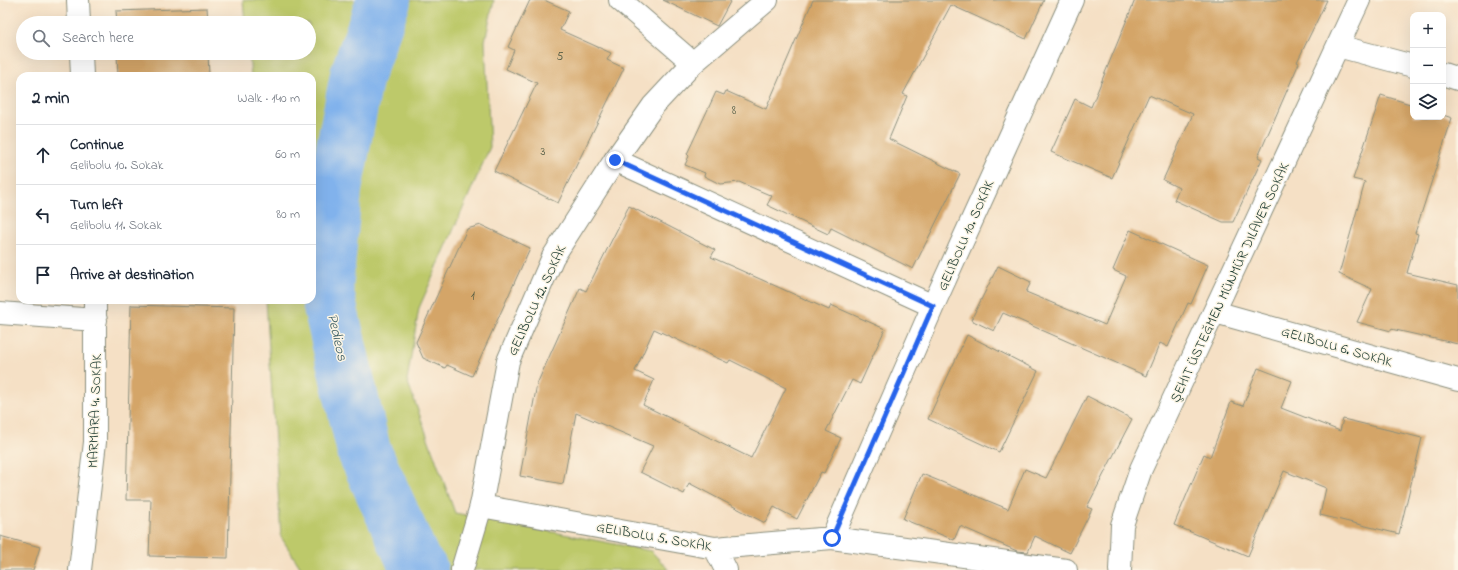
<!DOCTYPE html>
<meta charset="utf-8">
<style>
:root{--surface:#fff;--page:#f2f2f3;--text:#1f2937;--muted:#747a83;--line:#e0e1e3}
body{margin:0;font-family:"Indie Flower",sans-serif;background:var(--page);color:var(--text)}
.controls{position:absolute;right:12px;top:12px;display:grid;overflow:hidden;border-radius:8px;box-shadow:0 4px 16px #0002}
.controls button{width:36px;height:36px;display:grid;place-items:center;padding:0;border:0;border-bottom:1px solid var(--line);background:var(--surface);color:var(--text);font:20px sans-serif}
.stop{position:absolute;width:12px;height:12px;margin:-9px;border:3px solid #2563eb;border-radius:50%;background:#fff}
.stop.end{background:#2563eb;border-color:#fff;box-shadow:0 1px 4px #0008}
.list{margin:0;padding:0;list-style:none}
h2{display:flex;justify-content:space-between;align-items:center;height:52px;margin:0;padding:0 16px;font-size:17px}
h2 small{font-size:13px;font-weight:400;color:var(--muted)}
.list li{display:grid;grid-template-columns:26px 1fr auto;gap:12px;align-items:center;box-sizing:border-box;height:60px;padding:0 16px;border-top:1px solid var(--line)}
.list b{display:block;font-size:15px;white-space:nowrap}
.list p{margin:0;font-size:13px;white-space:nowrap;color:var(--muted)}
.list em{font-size:13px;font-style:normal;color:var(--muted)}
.icon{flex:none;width:22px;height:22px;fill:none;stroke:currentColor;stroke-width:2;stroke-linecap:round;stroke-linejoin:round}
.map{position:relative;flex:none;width:1458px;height:570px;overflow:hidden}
.search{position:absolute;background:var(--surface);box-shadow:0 4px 16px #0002;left:16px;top:16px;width:300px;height:44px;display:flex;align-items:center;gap:10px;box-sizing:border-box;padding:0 14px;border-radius:22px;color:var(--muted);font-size:15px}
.panel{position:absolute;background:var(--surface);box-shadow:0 4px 16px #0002;left:16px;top:72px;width:300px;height:232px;border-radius:12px}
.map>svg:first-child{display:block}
.green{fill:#bdc96b;stroke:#6e8350}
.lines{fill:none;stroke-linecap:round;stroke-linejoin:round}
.river{stroke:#81b2ec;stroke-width:54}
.building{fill:#d4a568;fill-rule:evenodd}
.minor-casing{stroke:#8a8e7c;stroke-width:24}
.tertiary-casing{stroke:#8a8e7c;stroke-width:24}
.minor{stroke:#fff;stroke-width:22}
.tertiary{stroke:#fff;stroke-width:22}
.route{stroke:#2563eb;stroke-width:5}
.labels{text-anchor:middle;stroke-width:3;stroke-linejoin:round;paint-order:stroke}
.number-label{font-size:12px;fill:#4c5741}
.street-label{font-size:14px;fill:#1f3d34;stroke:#fcf5e5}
.water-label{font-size:15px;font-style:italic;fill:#385a62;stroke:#fcf5e5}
</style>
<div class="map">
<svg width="1458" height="570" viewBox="0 0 1458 570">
<rect width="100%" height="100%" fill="#fcf5e5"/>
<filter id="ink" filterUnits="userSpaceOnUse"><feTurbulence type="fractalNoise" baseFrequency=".025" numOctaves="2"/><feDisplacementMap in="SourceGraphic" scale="8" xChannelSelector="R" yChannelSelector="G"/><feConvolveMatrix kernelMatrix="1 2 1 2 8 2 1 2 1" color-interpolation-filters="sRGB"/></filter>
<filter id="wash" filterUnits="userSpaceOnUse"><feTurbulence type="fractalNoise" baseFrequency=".012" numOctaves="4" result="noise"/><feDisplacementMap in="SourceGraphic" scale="16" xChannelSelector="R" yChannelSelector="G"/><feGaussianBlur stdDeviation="0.9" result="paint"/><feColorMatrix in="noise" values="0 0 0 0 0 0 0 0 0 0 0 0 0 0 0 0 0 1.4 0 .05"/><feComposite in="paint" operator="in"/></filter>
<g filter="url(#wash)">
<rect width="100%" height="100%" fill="#f5e0c5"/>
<!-- green -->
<path class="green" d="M 243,0 L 494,0 L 485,41 L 490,147 L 419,308 L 407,380 L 455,513 L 651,551 L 669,570 L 302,570 L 281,537 L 266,300 L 312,300 L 312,76 L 251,76 L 249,53 L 309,53 L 309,23 L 245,23 Z"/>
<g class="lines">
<!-- river -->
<path class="river" d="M 384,0 L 357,75 L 335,189 L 326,289 L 364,451 L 416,566 L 421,570"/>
</g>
<g id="blocks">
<!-- building -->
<path class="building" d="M 530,0 L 544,0 L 569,11 L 560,30 L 611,53 L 607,60 L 624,68 L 558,203 L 494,171 L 537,83 L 506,69 L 514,50 L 508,47 Z
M 663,0 L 731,0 L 717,26 Z
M 813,0 L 1044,0 L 1026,39 L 951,5 L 903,94 L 907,96 L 889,139 L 960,174 L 913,269 L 831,228 L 828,234 L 767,205 L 772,196 L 739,182 L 720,184 L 704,176 L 705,173 L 685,165 L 689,156 L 687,154 L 716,92 L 724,95 L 726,91 L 766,109 Z
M 1135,0 L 1327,0 L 1297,62 L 1299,63 L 1258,157 L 1262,159 L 1233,222 L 1223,222 L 1174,200 L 1179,188 L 1163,180 L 1193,114 L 1149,95 L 1112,178 L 1051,152 L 1075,99 L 1091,107 Z
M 207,8 L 208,23 L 117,23 L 116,11 Z
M 117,53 L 208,53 L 209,76 L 118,76 Z
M 1381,95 L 1413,105 L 1413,117 L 1443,117 L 1443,115 L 1452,118 L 1415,233 L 1418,234 L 1407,273 L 1458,285 L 1458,344 L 1391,329 L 1391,331 L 1357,322 L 1372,289 L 1339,274 L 1365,182 L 1353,179 Z
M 629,206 L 715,250 L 711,257 L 829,310 L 831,305 L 885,329 L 860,384 L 852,380 L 826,431 L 841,438 L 824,473 L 821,472 L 797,519 L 774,507 L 765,523 L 689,483 L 684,494 L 640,472 L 653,446 L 576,413 L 563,484 L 520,476 L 537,384 L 580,288 L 586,291 ZM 654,329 L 728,363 L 730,360 L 786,388 L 751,458 L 643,405 L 654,380 L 635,371 Z
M 481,225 L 530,248 L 472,376 L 447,365 L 445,368 L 423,358 L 416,342 L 467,229 Z
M 1130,230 L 1208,265 L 1191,304 L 1188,303 L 1168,347 L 1160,343 L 1146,376 L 1003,313 L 994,331 L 971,320 L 998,266 L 1031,282 L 1026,292 L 1105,325 L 1126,276 L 1113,270 Z
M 131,305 L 234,308 L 228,558 L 149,556 L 151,500 L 126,500 Z
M 967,335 L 1038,371 L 999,452 L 928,419 Z
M 1258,368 L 1292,381 L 1281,408 L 1340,431 L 1343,419 L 1422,438 L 1399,534 L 1320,515 L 1326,488 L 1284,471 L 1248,556 L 1174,525 L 1204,454 L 1210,457 L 1231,402 L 1243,406 Z
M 1087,396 L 1132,419 L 1087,507 L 1092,509 L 1070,553 L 1035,536 L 1028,552 L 1017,551 L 960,526 L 954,540 L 903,519 L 922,474 L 1008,509 L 1025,469 L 1046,478 Z
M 0,536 L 40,547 L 33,570 L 0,570 Z"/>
</g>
</g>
<g filter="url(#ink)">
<use href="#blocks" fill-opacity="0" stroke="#8a8e7c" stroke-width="1"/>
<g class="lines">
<defs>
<path id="minor" d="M 78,0 L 79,23
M 620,0 L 693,63
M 1338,46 L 1413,66
M 81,53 L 82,76
M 1443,74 L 1458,79
M 615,160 L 933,306
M 1215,312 L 1458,380
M 0,313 L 96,320
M 481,506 L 715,548 L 832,538 L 1066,570
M 832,538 L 933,306 L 1072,0
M 715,548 L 726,570
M 80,570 L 95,442 L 95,300
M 1120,570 L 1122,525 L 1141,469 L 1359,0"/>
<path id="tertiary" d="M 462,570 L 481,506 L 508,361 L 553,257 L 615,160 L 653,106 L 693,63 L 767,0"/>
</defs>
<!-- minor casing -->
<use href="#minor" class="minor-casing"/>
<!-- tertiary casing -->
<use href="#tertiary" class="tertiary-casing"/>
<!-- minor -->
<use href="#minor" class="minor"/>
<!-- tertiary -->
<use href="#tertiary" class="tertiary"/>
</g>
</g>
<g class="lines" filter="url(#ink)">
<!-- route -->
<path class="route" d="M 615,160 L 933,306 L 832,538"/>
</g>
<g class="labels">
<!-- number labels -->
<g class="number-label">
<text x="560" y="60">5</text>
<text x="734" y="114">8</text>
<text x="543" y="155">3</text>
<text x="473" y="299">1</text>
</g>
<!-- street labels -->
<g class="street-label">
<text transform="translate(965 235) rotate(-66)" y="5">GELIBOLU 10. SOKAK</text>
<text transform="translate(1229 282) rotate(-65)" y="5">ŞEHIT ÜSTEĞMEN MÜNMÜR DILAVER SOKAK</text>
<text transform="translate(536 300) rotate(-65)" y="5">GELIBOLU 12. SOKAK</text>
<text transform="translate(1337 346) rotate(16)" y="5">GELIBOLU 6. SOKAK</text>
<text transform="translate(94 411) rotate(-88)" y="5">MARMARA 4. SOKAK</text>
<text transform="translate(654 536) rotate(10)" y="5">GELIBOLU 5. SOKAK</text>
</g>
<!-- water labels -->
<g class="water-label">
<text transform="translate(338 337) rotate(77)" y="5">Pedieos</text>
</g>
</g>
</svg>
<div class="controls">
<button>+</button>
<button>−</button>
<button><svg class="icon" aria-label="layers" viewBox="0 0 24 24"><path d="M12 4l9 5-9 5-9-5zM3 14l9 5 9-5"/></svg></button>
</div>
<div class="stop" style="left:832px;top:538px"></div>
<div class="stop end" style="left:615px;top:160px"></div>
<div class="search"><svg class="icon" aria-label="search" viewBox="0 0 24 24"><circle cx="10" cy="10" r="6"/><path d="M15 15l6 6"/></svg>Search here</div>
<section class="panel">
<h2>2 min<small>Walk · 140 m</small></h2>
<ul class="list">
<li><svg class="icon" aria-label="ahead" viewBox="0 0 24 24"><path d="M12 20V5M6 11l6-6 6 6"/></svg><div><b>Continue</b><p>Gelibolu 10. Sokak</p></div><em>60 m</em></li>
<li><svg class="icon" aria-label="left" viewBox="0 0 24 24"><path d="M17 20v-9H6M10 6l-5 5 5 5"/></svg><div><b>Turn left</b><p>Gelibolu 11. Sokak</p></div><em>80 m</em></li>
<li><svg class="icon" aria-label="arrive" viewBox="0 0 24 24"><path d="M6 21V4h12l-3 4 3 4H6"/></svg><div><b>Arrive at destination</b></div></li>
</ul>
</section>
</div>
